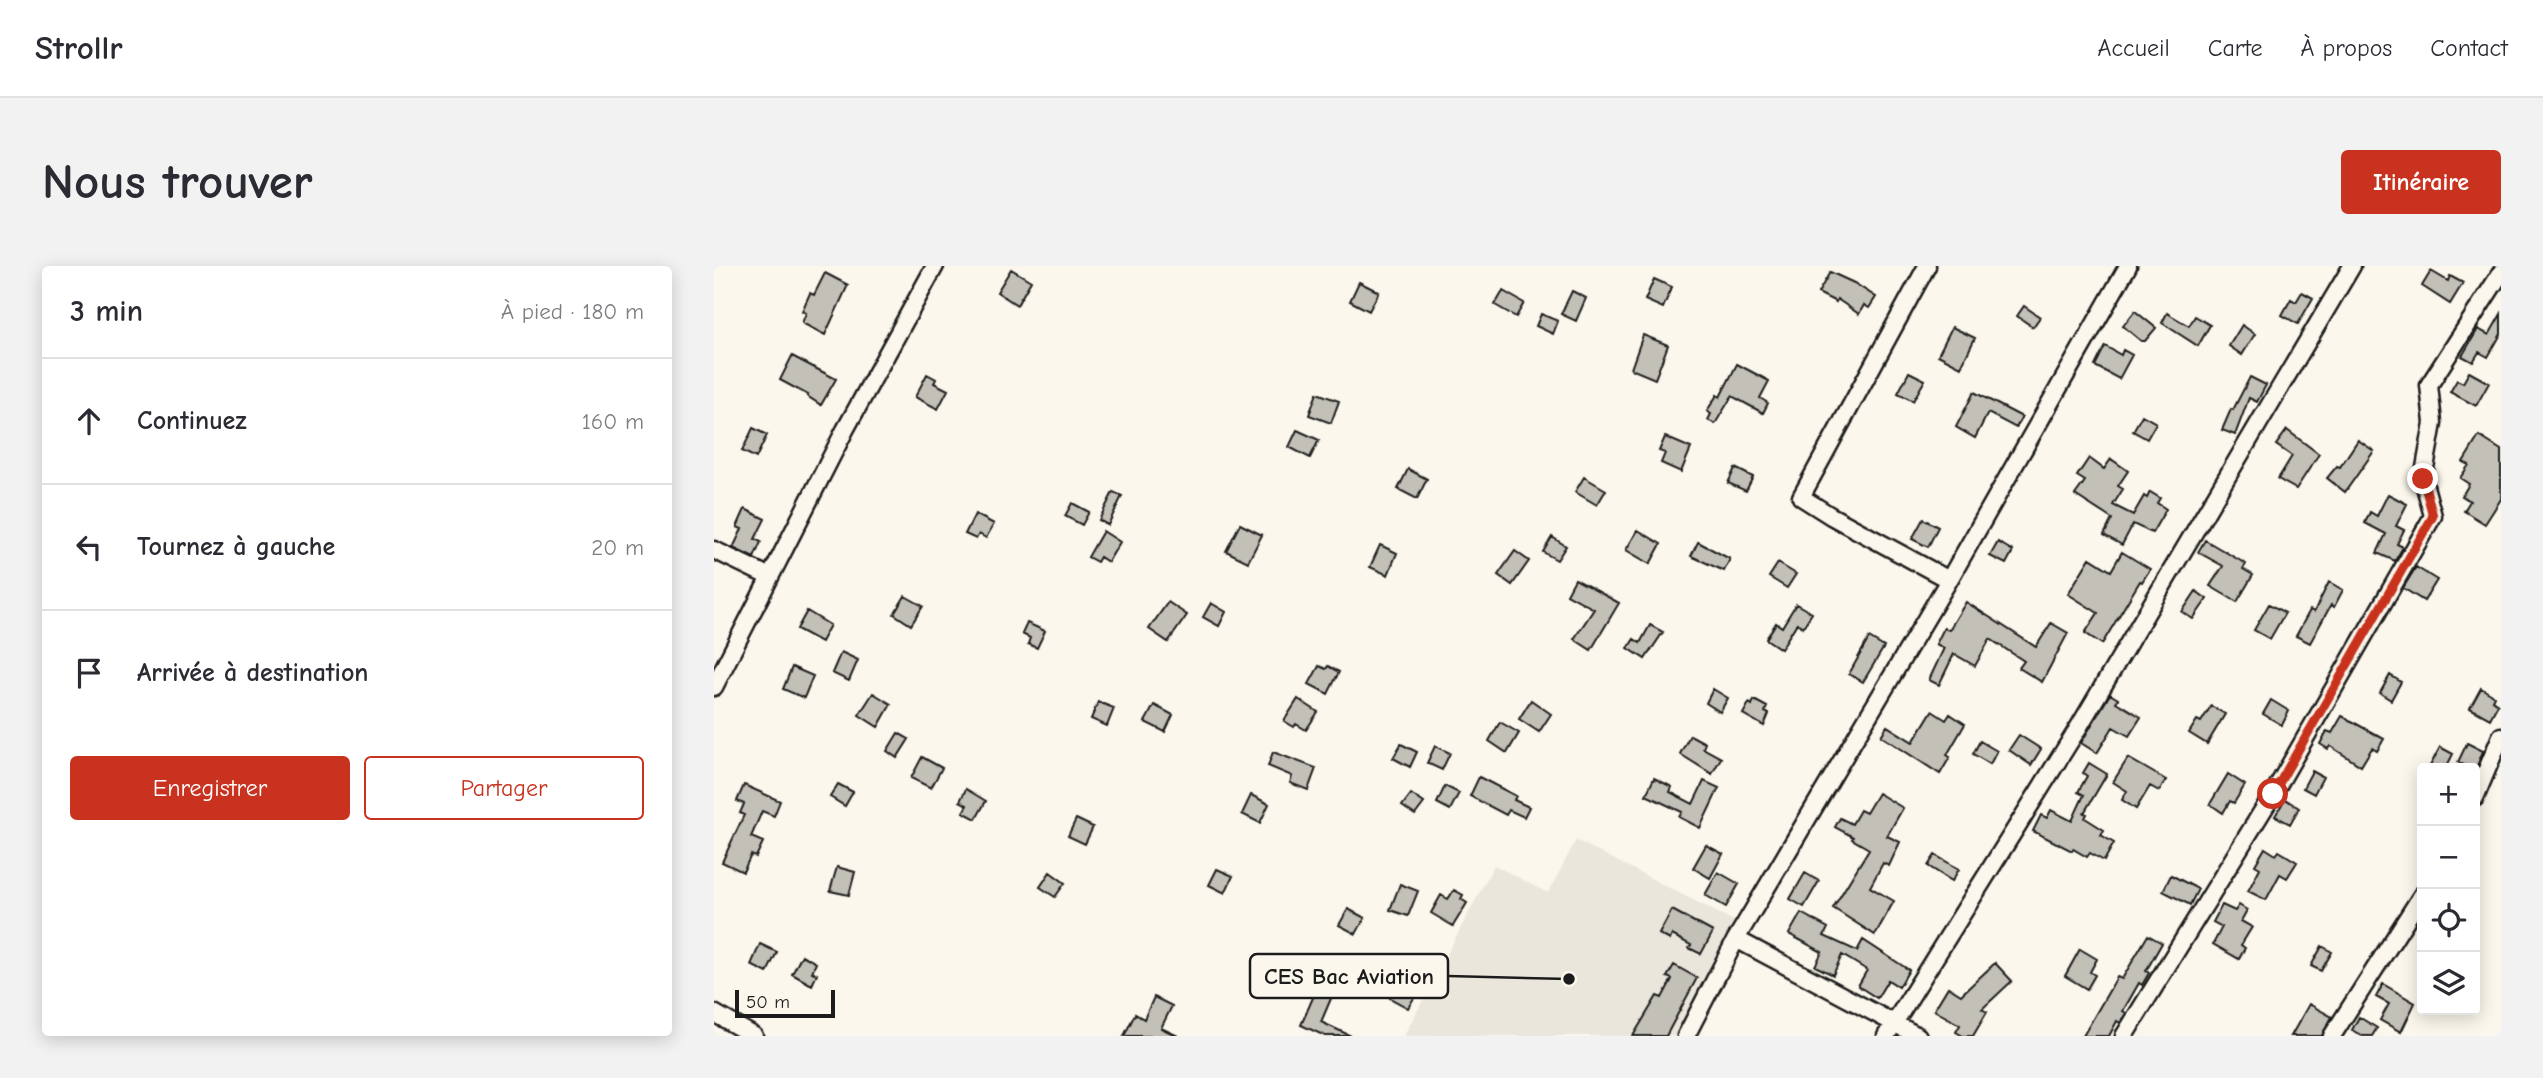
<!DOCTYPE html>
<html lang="fr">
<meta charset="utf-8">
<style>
:root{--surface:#fff;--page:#f2f2f3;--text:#2b2b33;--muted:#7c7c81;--line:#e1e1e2;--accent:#c8321e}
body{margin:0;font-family:"Comic Neue",sans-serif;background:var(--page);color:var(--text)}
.controls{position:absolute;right:21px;bottom:21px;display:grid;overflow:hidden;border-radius:7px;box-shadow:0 4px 18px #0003}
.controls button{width:63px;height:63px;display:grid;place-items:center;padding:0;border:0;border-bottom:2px solid var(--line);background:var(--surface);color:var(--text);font:35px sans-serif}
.scale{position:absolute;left:21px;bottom:18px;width:100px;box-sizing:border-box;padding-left:7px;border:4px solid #1c1c1c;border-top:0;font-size:19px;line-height:24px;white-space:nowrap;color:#1c1c1c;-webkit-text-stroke:5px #fbf7ec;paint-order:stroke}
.stop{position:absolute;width:21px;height:21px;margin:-16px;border:5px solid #c8321e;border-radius:50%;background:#fff}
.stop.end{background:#c8321e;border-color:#fff;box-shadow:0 2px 7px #0008}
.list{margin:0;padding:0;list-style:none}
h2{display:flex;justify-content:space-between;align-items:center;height:91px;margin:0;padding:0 28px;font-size:30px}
h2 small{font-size:23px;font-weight:400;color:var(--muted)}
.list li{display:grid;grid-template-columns:46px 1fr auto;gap:21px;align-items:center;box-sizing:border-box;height:126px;padding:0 28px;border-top:2px solid var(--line)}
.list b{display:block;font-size:26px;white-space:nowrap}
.list em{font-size:23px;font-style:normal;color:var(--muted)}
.actions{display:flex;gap:14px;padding:21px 28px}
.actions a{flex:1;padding:16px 0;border:2px solid var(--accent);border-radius:7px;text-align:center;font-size:24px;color:var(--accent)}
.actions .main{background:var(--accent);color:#fff}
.icon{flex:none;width:38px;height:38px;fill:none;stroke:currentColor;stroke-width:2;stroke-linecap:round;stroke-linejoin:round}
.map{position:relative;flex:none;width:1787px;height:770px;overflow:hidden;border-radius:7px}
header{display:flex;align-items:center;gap:42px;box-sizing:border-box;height:98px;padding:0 35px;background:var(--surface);border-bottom:2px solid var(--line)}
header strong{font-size:33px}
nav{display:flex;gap:38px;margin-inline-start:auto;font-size:24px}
.intro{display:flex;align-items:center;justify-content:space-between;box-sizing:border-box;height:168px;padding:0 42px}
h1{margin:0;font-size:49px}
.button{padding:18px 32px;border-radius:7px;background:var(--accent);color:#fff;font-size:24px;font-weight:700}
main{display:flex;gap:42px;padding:0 42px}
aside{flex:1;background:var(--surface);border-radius:7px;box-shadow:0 4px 18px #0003}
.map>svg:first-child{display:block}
.built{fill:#eae6dc}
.building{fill:#c3c0b8;stroke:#1c1c1c;stroke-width:2}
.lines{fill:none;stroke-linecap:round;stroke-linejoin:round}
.minor-casing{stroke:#1c1c1c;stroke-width:21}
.minor{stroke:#fbf7ec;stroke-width:16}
.route{stroke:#c8321e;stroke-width:9}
.leader{fill:none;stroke:#1c1c1c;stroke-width:2.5}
.callout-dot{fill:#1c1c1c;stroke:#fbf7ec;stroke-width:2.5}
.callout{fill:#fbf7ec;stroke:#1c1c1c;stroke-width:2.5}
.callout-label{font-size:23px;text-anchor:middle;font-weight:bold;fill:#1c1c1c}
</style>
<header>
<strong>Strollr</strong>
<nav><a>Accueil</a><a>Carte</a><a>À propos</a><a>Contact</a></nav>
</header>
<div class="intro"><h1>Nous trouver</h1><a class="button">Itinéraire</a></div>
<main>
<aside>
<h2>3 min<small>À pied · 180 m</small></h2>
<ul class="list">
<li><svg class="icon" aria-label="ahead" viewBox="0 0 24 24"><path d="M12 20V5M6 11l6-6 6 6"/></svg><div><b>Continuez</b></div><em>160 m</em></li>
<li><svg class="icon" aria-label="left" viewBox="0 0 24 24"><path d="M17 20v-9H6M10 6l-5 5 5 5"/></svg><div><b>Tournez à gauche</b></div><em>20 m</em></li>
<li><svg class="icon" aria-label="arrive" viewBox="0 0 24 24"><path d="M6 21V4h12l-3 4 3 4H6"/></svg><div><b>Arrivée à destination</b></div></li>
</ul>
<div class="actions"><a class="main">Enregistrer</a><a>Partager</a></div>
</aside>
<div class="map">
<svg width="1787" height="770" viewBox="0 0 1787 770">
<rect width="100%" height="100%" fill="#fbf7ec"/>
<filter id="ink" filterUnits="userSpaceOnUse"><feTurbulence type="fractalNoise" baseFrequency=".0143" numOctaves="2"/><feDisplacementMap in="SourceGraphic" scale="14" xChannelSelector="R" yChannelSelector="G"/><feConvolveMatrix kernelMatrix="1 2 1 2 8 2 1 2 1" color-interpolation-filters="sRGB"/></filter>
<g filter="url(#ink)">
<!-- built -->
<path class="built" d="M 862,574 L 1020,655 L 962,770 L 690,770 L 780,599 L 834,627 Z"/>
<!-- building -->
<path class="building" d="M 297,3 L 317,15 L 303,39 L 283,26 Z
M 1717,5 L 1734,15 L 1736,10 L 1749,17 L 1736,38 L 1708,20 Z
M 1116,6 L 1140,17 L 1162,31 L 1155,42 L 1150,39 L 1145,48 L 1123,33 L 1122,36 L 1104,27 Z
M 111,7 L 134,19 L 111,69 L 88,57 L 92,47 L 88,45 L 96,27 L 100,29 Z
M 940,13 L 958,21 L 949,42 L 931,34 Z
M 645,16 L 665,26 L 655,45 L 636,35 Z
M 789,25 L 810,37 L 802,51 L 781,39 Z
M 858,25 L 872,32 L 862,55 L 847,48 Z
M 1588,26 L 1599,32 L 1584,58 L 1568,49 L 1577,33 L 1582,36 Z
M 1310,40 L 1326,51 L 1319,61 L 1303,50 Z
M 1421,45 L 1442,62 L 1431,75 L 1427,75 L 1409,60 Z
M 1453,47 L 1475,60 L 1481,50 L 1496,59 L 1484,80 L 1448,57 Z
M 827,48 L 844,55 L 839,68 L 822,60 Z
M 1787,48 L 1787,68 L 1774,91 L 1765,86 L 1759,96 L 1748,90 L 1764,63 L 1775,69 Z
M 1528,59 L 1541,68 L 1528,89 L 1515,80 Z
M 1238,61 L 1261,72 L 1247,101 L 1224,89 Z
M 929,69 L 954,79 L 941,113 L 917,103 Z
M 1391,80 L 1407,89 L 1409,84 L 1418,89 L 1405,113 L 1381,100 Z
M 78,90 L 122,113 L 107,139 L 93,130 L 94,129 L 66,114 Z
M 1023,98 L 1055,115 L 1046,132 L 1054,137 L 1049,147 L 1018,130 L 1001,158 L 994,154 L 997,148 L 993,145 L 1003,129 L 1006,131 Z
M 1195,106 L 1211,114 L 1199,135 L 1184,127 Z
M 1755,106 L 1775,117 L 1762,140 L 1736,126 L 1743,114 L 1749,117 Z
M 213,108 L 222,113 L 220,117 L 234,124 L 224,143 L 201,131 Z
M 1536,111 L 1552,119 L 1543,136 L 1535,132 L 1521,169 L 1508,164 L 1517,143 L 1519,144 Z
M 1260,126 L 1308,151 L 1302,162 L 1274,147 L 1261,172 L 1242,161 Z
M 603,127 L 625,135 L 617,157 L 595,149 Z
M 1428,149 L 1442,157 L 1433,173 L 1419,165 Z
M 39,162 L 53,169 L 42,192 L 28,185 Z
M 583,164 L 605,174 L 596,192 L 575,181 Z
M 1573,164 L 1605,188 L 1582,223 L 1564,213 L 1578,190 L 1562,179 Z
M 1765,170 L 1787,184 L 1787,233 L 1771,258 L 1750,245 L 1756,235 L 1748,230 L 1755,218 L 1746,212 L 1755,199 L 1749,196 Z
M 951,171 L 977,182 L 967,206 L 947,197 L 951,187 L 945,185 Z
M 1644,174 L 1660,185 L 1631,226 L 1613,212 L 1623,200 L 1626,201 Z
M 1375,192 L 1390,203 L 1397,193 L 1414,205 L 1404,220 L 1409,223 L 1399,239 L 1419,249 L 1430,230 L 1433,232 L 1436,226 L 1446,232 L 1443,237 L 1452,243 L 1438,267 L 1419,258 L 1408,279 L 1390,269 L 1398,253 L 1361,229 L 1371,215 L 1363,210 Z
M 1021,202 L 1039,211 L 1032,225 L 1014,217 Z
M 694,203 L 713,213 L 703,233 L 684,223 Z
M 870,211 L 892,224 L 883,239 L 861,226 Z
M 399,226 L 408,230 L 394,259 L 385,254 Z
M 1674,228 L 1693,238 L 1682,260 L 1690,264 L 1683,278 L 1689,281 L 1681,295 L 1663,287 L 1672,268 L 1651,257 L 1656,246 L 1663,250 Z
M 358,237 L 375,246 L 368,259 L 351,250 Z
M 31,243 L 51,253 L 41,273 L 47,276 L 40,292 L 19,282 L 28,263 L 23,261 Z
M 261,248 L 280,258 L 272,272 L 265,268 L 262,273 L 251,268 Z
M 1209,253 L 1224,261 L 1214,281 L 1198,273 Z
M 526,258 L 548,269 L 534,296 L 512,285 Z
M 924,264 L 947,278 L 936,298 L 912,284 Z
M 389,265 L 406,276 L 394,296 L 386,291 L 383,296 L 374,291 Z
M 838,271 L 852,280 L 843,294 L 829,286 Z
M 1491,274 L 1532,298 L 1529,303 L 1539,309 L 1523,336 L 1496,320 L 1509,300 L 1484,286 Z
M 984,276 L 1016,293 L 1010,305 L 977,290 Z
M 1284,276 L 1299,285 L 1292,298 L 1276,290 Z
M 666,279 L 683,287 L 674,309 L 656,301 Z
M 801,285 L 815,295 L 798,319 L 784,309 Z
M 1408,286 L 1436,303 L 1428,316 L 1426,315 L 1388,378 L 1371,367 L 1384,347 L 1354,328 L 1376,292 L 1397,305 Z
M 1064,297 L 1082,308 L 1073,322 L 1055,311 Z
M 1702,301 L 1723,314 L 1710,335 L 1689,322 Z
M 861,313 L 905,337 L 877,384 L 860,373 L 880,343 L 853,328 Z
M 1615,316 L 1629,324 L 1620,341 L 1617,339 L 1596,377 L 1582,370 L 1596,344 L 1600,346 Z
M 1482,325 L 1493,333 L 1479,353 L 1468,346 Z
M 191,330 L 209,340 L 197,359 L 180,348 Z
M 454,336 L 473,349 L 454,376 L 435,363 Z
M 1252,336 L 1322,381 L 1337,357 L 1354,367 L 1328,416 L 1305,402 L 1310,395 L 1276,373 L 1261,400 L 1240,388 L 1225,419 L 1215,414 L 1230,382 L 1222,378 L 1230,362 L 1235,364 Z
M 497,337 L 512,346 L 505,360 L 489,351 Z
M 1082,338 L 1098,347 L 1089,361 L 1083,357 L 1067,383 L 1052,373 L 1062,357 L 1068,361 Z
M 1555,338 L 1571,347 L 1556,373 L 1540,364 Z
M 93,345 L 116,359 L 107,376 L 83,363 Z
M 313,357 L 331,365 L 323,382 L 314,378 L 316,372 L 308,368 Z
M 936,359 L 949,366 L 931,393 L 914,382 L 920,373 L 926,377 Z
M 1155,372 L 1170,381 L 1149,416 L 1135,408 Z
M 127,386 L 144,394 L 135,415 L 118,407 Z
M 605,400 L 612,403 L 614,400 L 625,406 L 614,428 L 595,418 Z
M 78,401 L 99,410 L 90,432 L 69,423 Z
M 1676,409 L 1687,416 L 1677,434 L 1666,427 Z
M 1767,422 L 1780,430 L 1778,434 L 1784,438 L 1776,453 L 1756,442 Z
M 999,423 L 1014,432 L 1006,446 L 992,437 Z
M 159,427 L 177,438 L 164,461 L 145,449 Z
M 1396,428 L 1404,433 L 1402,436 L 1427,451 L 1415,470 L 1399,461 L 1383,487 L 1367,477 Z
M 584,433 L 604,446 L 592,464 L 582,458 L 580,461 L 570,455 Z
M 817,434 L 837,448 L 825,466 L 805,453 Z
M 1040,434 L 1053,441 L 1051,446 L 1055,448 L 1050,460 L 1029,448 L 1035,437 L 1038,439 Z
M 1557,434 L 1575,445 L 1568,459 L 1549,448 Z
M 384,436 L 400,442 L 393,460 L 377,453 Z
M 440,439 L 459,449 L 451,466 L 431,456 Z
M 1497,440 L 1511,448 L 1493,478 L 1475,467 L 1483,454 L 1487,456 Z
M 1218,445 L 1232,454 L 1236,448 L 1251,458 L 1233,489 L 1236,491 L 1226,508 L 1167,470 L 1173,460 L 1199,476 Z
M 1628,450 L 1670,473 L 1663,485 L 1658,482 L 1647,500 L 1616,480 L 1614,483 L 1606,478 L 1613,465 L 1618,467 Z
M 786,456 L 805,467 L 793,487 L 775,475 Z
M 184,467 L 195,473 L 183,492 L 173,485 Z
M 976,469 L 991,477 L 989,482 L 1007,492 L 998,508 L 966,488 Z
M 1305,469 L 1327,483 L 1317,499 L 1295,484 Z
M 1266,475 L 1283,485 L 1276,498 L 1259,488 Z
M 1753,477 L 1769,485 L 1761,505 L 1761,502 L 1755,502 L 1744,496 Z
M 687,478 L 703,486 L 696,501 L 679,492 Z
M 721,480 L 736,487 L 728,504 L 713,497 Z
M 1726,481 L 1739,488 L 1732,502 L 1715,502 Z
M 559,486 L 602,502 L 594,524 L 576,517 L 578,510 L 554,500 Z
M 208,491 L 228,502 L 217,522 L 197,512 Z
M 1414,492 L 1452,514 L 1445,525 L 1436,520 L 1422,543 L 1408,534 L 1413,525 L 1399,516 Z
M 1375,497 L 1393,508 L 1370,547 L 1373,548 L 1371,552 L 1390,564 L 1387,569 L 1400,577 L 1390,595 L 1376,587 L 1373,591 L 1359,583 L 1358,585 L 1319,565 L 1327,549 L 1333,552 L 1337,544 L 1358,555 L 1370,529 L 1364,526 L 1373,510 L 1369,507 Z
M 1598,505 L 1609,511 L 1600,528 L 1589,522 Z
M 1514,508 L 1531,519 L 1520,537 L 1516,535 L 1509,547 L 1496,538 Z
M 765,511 L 802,530 L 800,534 L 815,541 L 810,551 L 795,544 L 792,549 L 756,530 Z
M 940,512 L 958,521 L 956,526 L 979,538 L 990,515 L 1005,522 L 986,562 L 965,551 L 968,546 L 932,529 Z
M 124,518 L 139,526 L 131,540 L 116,531 Z
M 30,519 L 66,535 L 60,550 L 48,545 L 37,571 L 49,576 L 42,591 L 37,589 L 29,606 L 8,596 L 30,549 L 26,547 L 30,538 L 23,535 Z
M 731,520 L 745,527 L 736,544 L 723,537 Z
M 252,523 L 272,535 L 262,553 L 249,546 L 253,539 L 246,535 Z
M 1164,527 L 1189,542 L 1173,570 L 1186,576 L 1175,600 L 1169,597 L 1156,621 L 1180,635 L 1161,669 L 1119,642 L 1155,583 L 1138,573 L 1139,571 L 1121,561 L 1126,552 L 1138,558 L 1146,544 L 1152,547 Z
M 697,528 L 710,537 L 701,549 L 688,540 Z
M 537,529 L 555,538 L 546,557 L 528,548 Z
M 1571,533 L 1585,542 L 1576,558 L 1561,550 Z
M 362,553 L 379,561 L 371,578 L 354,570 Z
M 992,579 L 1009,588 L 996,612 L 979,602 Z
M 1551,582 L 1562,589 L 1565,585 L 1583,596 L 1573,612 L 1566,608 L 1552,634 L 1534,625 L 1546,602 L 1541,599 Z
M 1221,589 L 1245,603 L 1238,615 L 1214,600 Z
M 123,601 L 141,606 L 135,629 L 116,625 Z
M 503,603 L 519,610 L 511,627 L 495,619 Z
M 336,606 L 351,617 L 341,631 L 326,621 Z
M 1004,606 L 1025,618 L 1012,641 L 991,629 Z
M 1091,607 L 1105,615 L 1090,641 L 1076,633 Z
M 1457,609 L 1484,623 L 1476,639 L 1449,625 Z
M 686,618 L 704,625 L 694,650 L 676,644 Z
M 740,624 L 749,629 L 747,633 L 753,637 L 739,660 L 717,647 L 727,629 L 734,633 Z
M 1508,639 L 1521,645 L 1525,639 L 1533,644 L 1527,655 L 1538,661 L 1527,679 L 1531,682 L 1525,693 L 1499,678 L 1508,661 L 1499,656 Z
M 634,643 L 651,652 L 642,668 L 625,659 Z
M 958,644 L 999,666 L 987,688 L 975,682 L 977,679 L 958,669 L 956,674 L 945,668 Z
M 1087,647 L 1114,662 L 1110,670 L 1143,685 L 1149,674 L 1195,704 L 1185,721 L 1174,714 L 1163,732 L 1144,720 L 1153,704 L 1128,689 L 1119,709 L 1101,700 L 1108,686 L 1075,668 Z
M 1434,669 L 1448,677 L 1432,705 L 1435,707 L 1428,719 L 1425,717 L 1409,745 L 1412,747 L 1406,757 L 1403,755 L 1395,770 L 1369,770 L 1403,711 L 1408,713 Z
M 46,678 L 63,686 L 53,707 L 37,699 Z
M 1608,680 L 1618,686 L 1607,705 L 1597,700 Z
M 1366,683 L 1383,693 L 1376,706 L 1381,709 L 1373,723 L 1351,710 Z
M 88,689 L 102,697 L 98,706 L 103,708 L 98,719 L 78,708 Z
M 1281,697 L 1298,715 L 1268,743 L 1273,746 L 1259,770 L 1249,770 L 1242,766 L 1246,759 L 1220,744 L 1234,721 L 1247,729 Z
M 960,699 L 983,712 L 952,770 L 919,770 L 943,730 L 948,732 L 958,713 L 953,711 Z
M 605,707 L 624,716 L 607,756 L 637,770 L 611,770 L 587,759 L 601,727 L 597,725 Z
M 684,717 L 703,727 L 694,742 L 676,732 Z
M 1669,718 L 1701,737 L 1687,766 L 1666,754 L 1675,738 L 1662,731 Z
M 440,731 L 458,740 L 447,762 L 464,770 L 410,770 L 421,748 L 430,753 Z
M 1595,738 L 1618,751 L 1608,770 L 1577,770 Z
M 1645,751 L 1663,762 L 1658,770 L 1648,770 L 1638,764 Z"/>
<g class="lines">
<defs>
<path id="minor" d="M 1213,0 L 1087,231 L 1117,250 L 1235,314
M 0,284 L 56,311
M 0,421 L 131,164 L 221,0
M 1761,532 L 1787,470
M 1022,673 L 1204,770
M 0,747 L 40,770
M 972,770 L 1022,673 L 1235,314 L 1414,0
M 1172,770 L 1363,464 L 1638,0
M 1410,770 L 1559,528 L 1719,250 L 1709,213 L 1719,157 L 1715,119 L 1787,7
M 1618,770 L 1708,629"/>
</defs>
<!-- minor casing -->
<use href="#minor" class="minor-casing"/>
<!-- minor -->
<use href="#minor" class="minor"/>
</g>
</g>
<g class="lines" filter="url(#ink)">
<!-- route -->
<path class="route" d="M 1559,528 L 1719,250 L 1709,213"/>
</g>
<!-- callouts -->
<path class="leader" d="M855 713L734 710"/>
<circle class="callout-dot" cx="855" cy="713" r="7"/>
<rect class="callout" x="536" y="688" width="198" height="44" rx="7"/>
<g class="callout-label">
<text x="635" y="718">CES Bac Aviation</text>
</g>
</svg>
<div class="controls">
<button>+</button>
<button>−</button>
<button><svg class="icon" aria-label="locate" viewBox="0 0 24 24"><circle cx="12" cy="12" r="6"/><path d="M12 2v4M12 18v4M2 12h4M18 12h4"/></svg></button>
<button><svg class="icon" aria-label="layers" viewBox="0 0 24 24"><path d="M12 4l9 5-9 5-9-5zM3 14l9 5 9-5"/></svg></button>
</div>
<div class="scale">50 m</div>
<div class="stop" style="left:1559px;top:528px"></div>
<div class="stop end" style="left:1709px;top:213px"></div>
</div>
</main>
